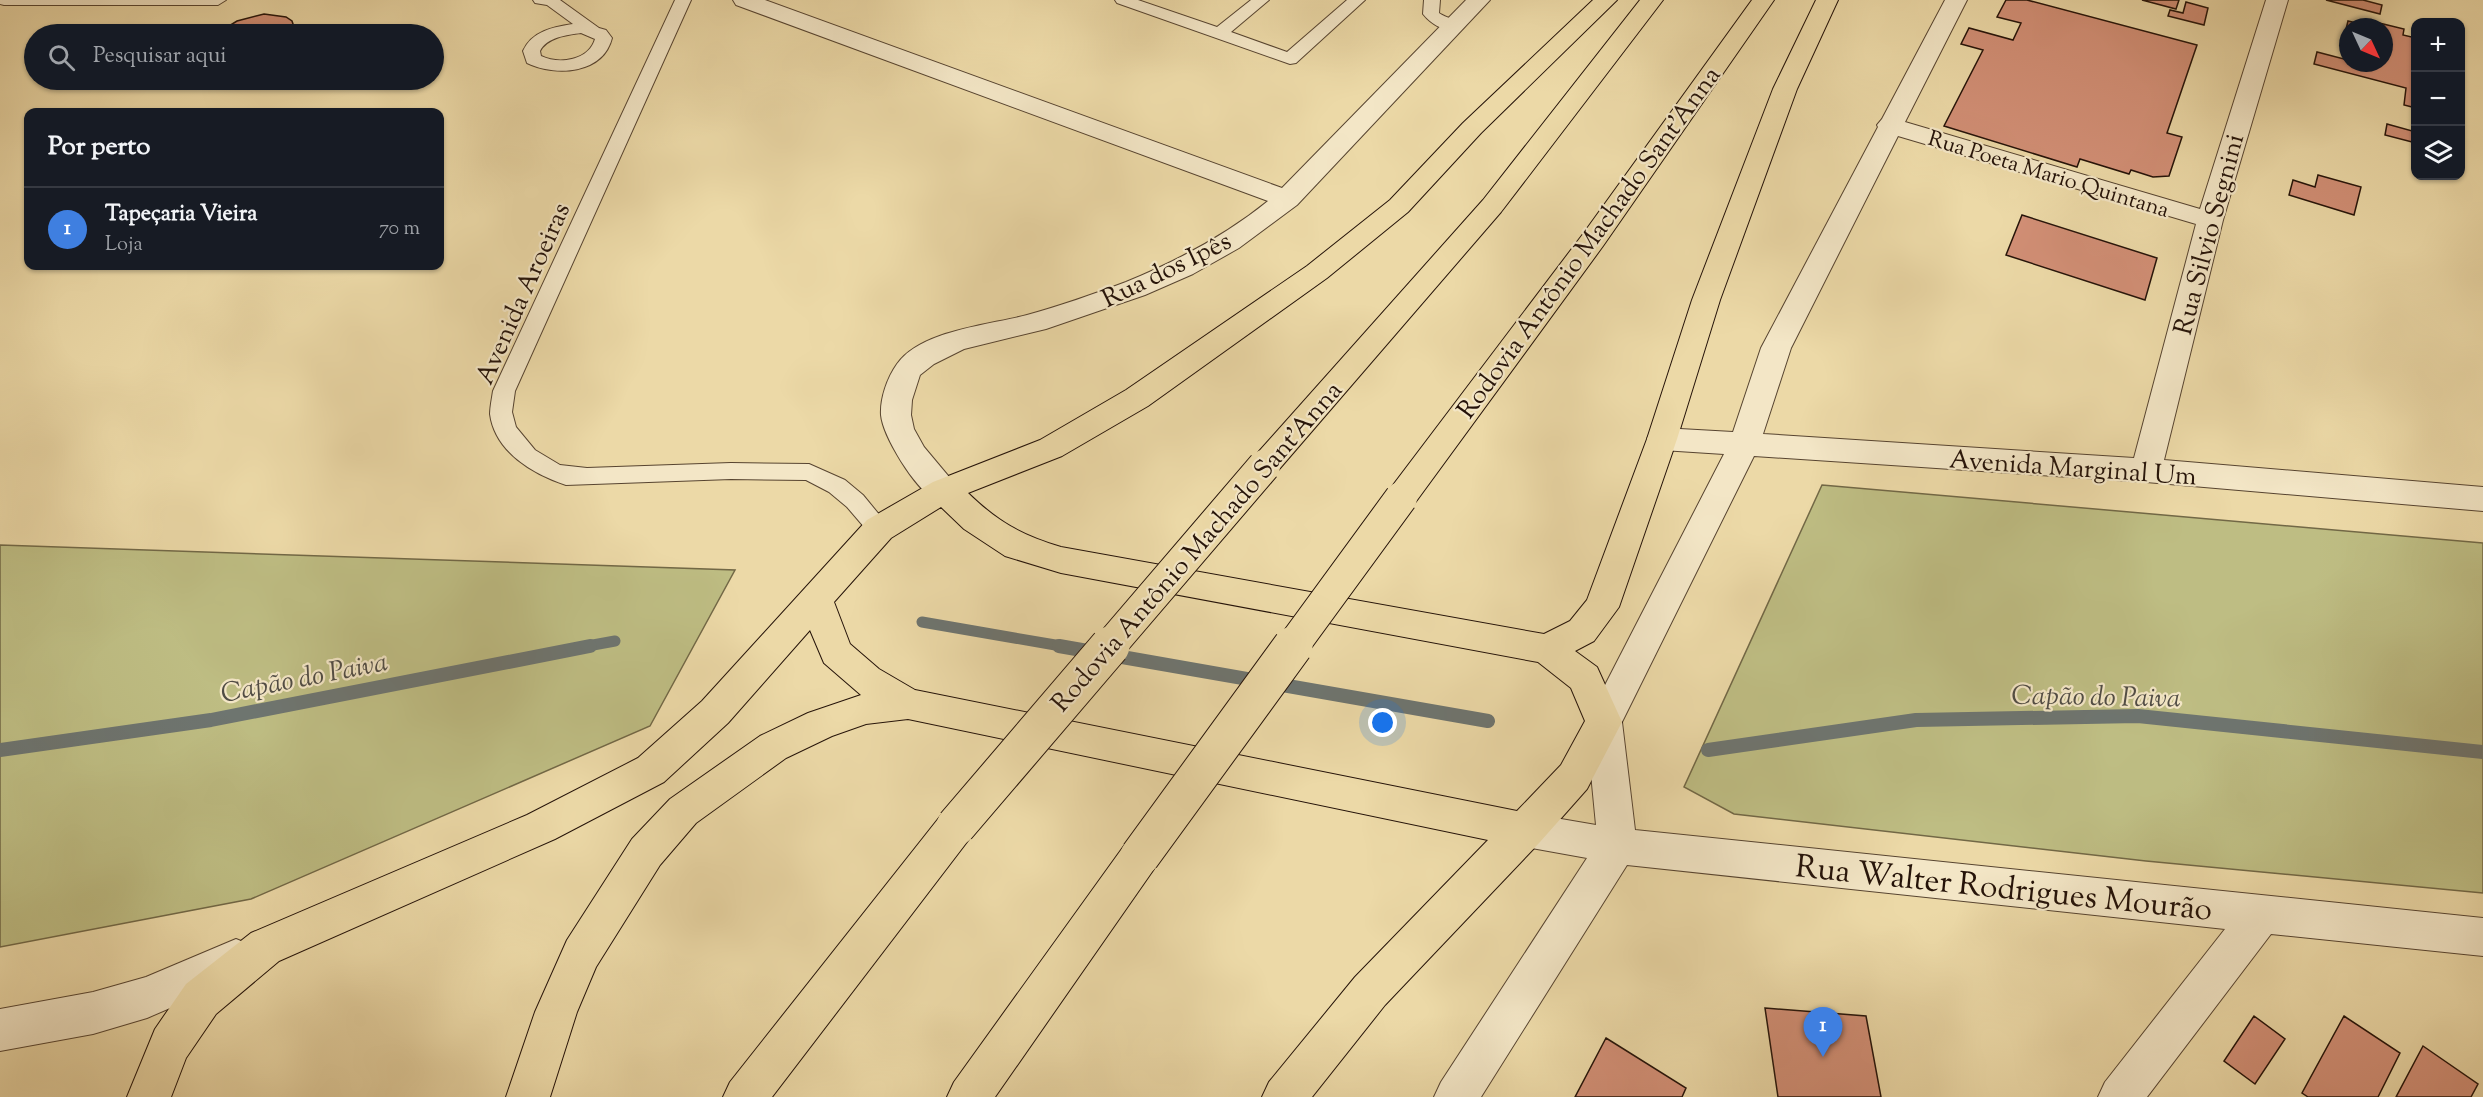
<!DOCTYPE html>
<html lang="pt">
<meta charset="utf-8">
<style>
:root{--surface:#171b24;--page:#242831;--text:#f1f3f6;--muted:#9ea1a6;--line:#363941;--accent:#c59692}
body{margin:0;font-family:"Sorts Mill Goudy",serif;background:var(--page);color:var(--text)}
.controls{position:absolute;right:18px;top:18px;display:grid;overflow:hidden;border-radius:12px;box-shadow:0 2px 4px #0004}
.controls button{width:54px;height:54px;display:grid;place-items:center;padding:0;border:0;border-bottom:2px solid var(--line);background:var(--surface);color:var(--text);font:30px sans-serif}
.compass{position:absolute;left:2339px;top:18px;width:54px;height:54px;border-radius:50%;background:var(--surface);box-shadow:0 2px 4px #0004;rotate:134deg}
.you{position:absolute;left:1383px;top:723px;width:21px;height:21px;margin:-15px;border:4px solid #fff;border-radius:50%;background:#1a73e8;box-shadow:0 0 0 9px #1a73e833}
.badge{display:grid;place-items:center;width:39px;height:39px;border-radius:50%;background:var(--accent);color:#fff;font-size:20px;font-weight:700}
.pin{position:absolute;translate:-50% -50px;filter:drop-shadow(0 2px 3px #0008)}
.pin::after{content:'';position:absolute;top:32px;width:21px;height:18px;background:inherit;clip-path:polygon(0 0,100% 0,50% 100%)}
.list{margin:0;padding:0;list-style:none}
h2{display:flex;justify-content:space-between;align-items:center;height:78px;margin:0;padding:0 24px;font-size:26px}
h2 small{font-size:20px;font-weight:400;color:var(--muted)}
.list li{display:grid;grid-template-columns:39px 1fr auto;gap:18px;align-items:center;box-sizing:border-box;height:84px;padding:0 24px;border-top:2px solid var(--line)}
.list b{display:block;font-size:22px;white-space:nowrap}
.list p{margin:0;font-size:20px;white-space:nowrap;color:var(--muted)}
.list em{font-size:20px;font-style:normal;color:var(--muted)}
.icon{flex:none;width:33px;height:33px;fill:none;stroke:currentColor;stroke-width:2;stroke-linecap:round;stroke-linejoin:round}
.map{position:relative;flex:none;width:2483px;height:1097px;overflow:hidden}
.search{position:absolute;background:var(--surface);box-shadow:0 2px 4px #0004;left:24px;top:24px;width:420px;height:66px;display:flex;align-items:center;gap:15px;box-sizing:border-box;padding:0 21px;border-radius:33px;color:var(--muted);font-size:22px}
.panel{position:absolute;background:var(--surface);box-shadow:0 2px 4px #0004;left:24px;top:108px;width:420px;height:162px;border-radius:12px}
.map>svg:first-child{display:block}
.green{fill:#bebd83;stroke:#726846;stroke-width:1.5}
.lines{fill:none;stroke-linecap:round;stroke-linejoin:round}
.stream-far1{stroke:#6e7570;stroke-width:11}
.stream{stroke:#6e7570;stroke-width:14}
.building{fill:#d28f76;stroke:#251309;stroke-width:1.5}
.service-casing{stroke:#574430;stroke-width:2}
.minor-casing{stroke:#574430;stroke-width:2}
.motorway-casing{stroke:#251309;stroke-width:2}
.service{fill:#f3e6c6;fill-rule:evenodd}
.minor{fill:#f3e6c6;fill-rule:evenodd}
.motorway{fill:#ecd9a7;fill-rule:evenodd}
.motorway-bridge-far1-casing{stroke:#251309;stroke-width:34;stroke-linecap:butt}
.motorway-bridge-casing{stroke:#251309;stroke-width:41;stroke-linecap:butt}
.motorway-bridge-far1{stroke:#ecd9a7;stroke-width:32}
.motorway-bridge{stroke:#ecd9a7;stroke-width:39}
.labels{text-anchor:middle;stroke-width:4.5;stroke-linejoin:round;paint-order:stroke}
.far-street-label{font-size:22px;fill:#251309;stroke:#f3e6c6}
.street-label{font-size:26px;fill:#251309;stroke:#f3e6c6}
.water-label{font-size:27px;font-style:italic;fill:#504c45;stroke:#f3e6c6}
.near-street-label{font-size:32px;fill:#251309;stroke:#f3e6c6}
</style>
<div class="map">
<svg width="2483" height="1097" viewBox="0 0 2483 1097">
<rect width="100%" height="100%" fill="#ecd9a7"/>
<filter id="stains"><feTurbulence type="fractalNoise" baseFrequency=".00333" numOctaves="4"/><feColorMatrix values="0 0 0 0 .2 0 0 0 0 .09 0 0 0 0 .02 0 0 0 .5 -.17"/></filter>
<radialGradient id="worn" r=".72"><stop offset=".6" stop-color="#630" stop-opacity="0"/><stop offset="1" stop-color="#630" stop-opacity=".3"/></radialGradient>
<!-- green -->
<path class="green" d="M 1822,485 L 2483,543 L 2483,893 L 2146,861 L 1734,814 L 1684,787 Z
M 0,545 L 735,570 L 650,726 L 251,899 L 0,947 Z"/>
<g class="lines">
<!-- stream-far1 -->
<path class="stream-far1" d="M 922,622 L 1067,647
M 582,647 L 615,641"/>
<!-- stream -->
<path class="stream" d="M 1059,646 L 1488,721
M 0,750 L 211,720 L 590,646
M 1708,750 L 1916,720 L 2138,716 L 2483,752"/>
</g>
<!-- building -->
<path class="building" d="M 2006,0 L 2027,0 L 2197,45 L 2167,133 L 2182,137 L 2169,176 L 2153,177 L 2131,170 L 2129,174 L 2080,159 L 2077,167 L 1944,126 L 1983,50 L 1961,44 L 1969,28 L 2013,40 L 2021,23 L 1997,17 Z
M 2142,0 L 2179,0 L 2176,9 Z
M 2326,0 L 2363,0 L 2382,5 L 2380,14 Z
M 2186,2 L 2208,8 L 2204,25 L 2168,16 L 2170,10 L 2183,13 Z
M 264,14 L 286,17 L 292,21 L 294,27 L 291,33 L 216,34 L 237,21 Z
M 2348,21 L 2374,27 L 2375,22 L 2404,29 L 2403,35 L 2416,38 L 2416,108 L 2404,105 L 2406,88 L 2314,64 L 2317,52 L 2348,60 L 2348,63 L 2368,65 L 2369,63 L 2384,63 L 2384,27 L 2348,27 L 2348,52 L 2341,50 Z
M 2387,124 L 2416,132 L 2416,143 L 2385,135 Z
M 2318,175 L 2361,187 L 2354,215 L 2289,195 L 2293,180 L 2315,187 Z
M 2022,215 L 2157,258 L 2145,300 L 2006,255 Z
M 1765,1008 L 1866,1016 L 1881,1097 L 1778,1097 Z
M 2254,1016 L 2285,1039 L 2255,1084 L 2224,1061 Z
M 2344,1016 L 2400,1053 L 2378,1097 L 2308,1097 L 2302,1093 Z
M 1606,1038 L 1686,1088 L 1682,1097 L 1575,1097 Z
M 2423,1046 L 2478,1084 L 2471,1097 L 2396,1097 Z"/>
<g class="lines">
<defs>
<path id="service" d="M 0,0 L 226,0 L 218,5 L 4,5 L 0,4 Z
M 533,0 L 560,0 L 599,28 L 606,30 L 612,38 C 603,74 556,77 527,63 L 523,51 C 532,31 553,27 573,24 L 547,5 L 535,3 ZM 581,33 L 595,39 C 589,60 560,65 541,56 L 540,51 C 547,37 567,35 581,33 Z
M 675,0 L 691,0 L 515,391 L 512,412 L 516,427 L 535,450 L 560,465 L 587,468 L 731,463 L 809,464 L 845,480 L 863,495 L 891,529 L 887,535 L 879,538 L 871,535 L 847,507 L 829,492 L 806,480 L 731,479 L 566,485 C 533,474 495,452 490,414 C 490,407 492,398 493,391 Z
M 1115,0 L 1138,0 L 1217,27 L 1251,0 L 1269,0 L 1231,32 L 1287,52 L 1347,0 L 1365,0 L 1296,63 L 1290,64 L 1117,3 Z
M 1424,0 L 1440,0 L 1439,13 C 1446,18 1457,19 1461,26 L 1459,30 C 1445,33 1431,24 1423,14 Z"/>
<path id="minor" d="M 733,0 L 765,0 L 1282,188 L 1466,0 L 1490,0 L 1297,205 L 1239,248 L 1193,274 L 1145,295 L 1046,329 L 964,349 L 934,364 L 920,375 L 912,400 L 911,415 L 914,429 L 924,447 L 960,490 L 955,498 C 948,501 941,503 934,499 C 915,488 883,437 881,415 C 880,399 887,378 897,364 C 921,330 990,325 1027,315 C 1060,306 1094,294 1126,282 C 1177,261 1225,236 1268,201 L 736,5 Z
M 1945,0 L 1967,0 L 1905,122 L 2200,209 L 2266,0 L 2288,0 L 2223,220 L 2164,460 L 2483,487 L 2483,511 L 2146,482 L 1754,456 L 1622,722 L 1635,830 L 2483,918 L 2483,956 L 2271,934 L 2147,1097 L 2098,1097 L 2105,1082 L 2225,929 L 1627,865 L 1481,1097 L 1434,1097 L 1441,1082 L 1587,858 L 1526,847 L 1512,842 L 1507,830 L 1512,818 L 1526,813 L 1596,825 L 1586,722 L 1724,454 L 1662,450 L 1651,447 L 1647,439 L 1651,431 L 1662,428 L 1733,432 L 1761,348 L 1878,127 L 1877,125 L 1882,119 ZM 1898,136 L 2196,224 L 2134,458 L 1763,434 L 1791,348 Z
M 236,939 L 251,945 L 257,959 L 251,973 L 147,1018 L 93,1034 L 0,1051 L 0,1009 L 93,992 L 146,977 Z"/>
<path id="motorway" d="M 1593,0 L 1617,0 L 1481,133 L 1408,212 L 1327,278 L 1148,406 L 1062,456 L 968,493 C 998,522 1021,535 1061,547 L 1544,634 L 1570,621 L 1587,600 L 1647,439 L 1692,300 L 1773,89 L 1816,0 L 1838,0 L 1797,89 L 1720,300 L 1677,439 L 1619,607 L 1594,641 L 1575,651 L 1597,667 L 1622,722 L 1587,789 L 1540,842 L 1385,1005 L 1312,1097 L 1262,1097 L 1269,1082 L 1355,977 L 1488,840 L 908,719 L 866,724 L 832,736 L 786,758 L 696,823 L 660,865 L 596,967 L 577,1012 L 550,1097 L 506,1097 L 535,1012 L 567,940 L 632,839 L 670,799 L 760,736 L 808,713 L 861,695 L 824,663 L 810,630 L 728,723 L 664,782 L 555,839 L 279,961 L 216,1014 L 186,1058 L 171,1097 L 127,1097 L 155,1029 L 186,984 L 251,933 L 527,815 L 638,758 L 702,701 L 867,520 L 933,482 L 1040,440 L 1126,390 L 1307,266 L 1390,200 L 1463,123 ZM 941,507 L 964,529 L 1005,556 L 1061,573 L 1538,662 L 1571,688 L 1585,721 L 1561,765 L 1517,811 L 915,690 L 879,669 L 850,644 L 834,602 L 891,538 Z
M 1640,0 L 1663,0 L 1501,212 L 1275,474 L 1264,478 L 1253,474 L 1248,466 L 1253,458 L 1483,200 Z
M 1752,0 L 1774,0 L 1603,246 L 1412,507 L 1401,510 L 1390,507 L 1385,498 L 1390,489 L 1583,234 Z
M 956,809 L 970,814 L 975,826 L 970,838 L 772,1097 L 723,1097 L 730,1082 L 942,814 Z
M 1140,838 L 1154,843 L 1160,856 L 1154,869 L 995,1097 L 947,1097 L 954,1082 L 1126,843 Z"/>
</defs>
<!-- service casing -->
<use href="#service" class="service-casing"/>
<!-- minor casing -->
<use href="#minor" class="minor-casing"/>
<!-- motorway casing -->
<use href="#motorway" class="motorway-casing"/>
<!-- service -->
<use href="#service" class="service"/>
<!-- minor -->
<use href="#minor" class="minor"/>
<!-- motorway -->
<use href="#motorway" class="motorway"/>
<defs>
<path id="motorway-bridge-far1" d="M 1109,647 L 1264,466
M 1292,647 L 1401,498"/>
<path id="motorway-bridge" d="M 956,826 L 1110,646
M 1140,856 L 1293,646"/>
</defs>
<!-- motorway-bridge-far1 casing -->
<use href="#motorway-bridge-far1" class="motorway-bridge-far1-casing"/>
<!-- motorway-bridge casing -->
<use href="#motorway-bridge" class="motorway-bridge-casing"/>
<!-- motorway-bridge-far1 -->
<use href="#motorway-bridge-far1" class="motorway-bridge-far1"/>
<!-- motorway-bridge -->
<use href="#motorway-bridge" class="motorway-bridge"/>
</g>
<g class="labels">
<!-- far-street labels -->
<g class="far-street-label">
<text transform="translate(2049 173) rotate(17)" y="8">Rua Poeta Mario Quintana</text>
</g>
<!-- street labels -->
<g class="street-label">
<text transform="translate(2208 234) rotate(-75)" y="9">Rua Silvio Segnini</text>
<text transform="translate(1588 242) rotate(-54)" y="9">Rodovia Antônio Machado Sant'Anna</text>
<text transform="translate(1166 269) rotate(-26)" y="9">Rua dos Ipês</text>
<text transform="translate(522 293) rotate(-66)" y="9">Avenida Aroeiras</text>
<text transform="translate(2073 467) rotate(4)" y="9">Avenida Marginal Um</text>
<text transform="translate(1196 546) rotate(-49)" y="9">Rodovia Antônio Machado Sant'Anna</text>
</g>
<!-- water labels -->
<g class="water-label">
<text transform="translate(304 677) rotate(-11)" y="9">Capão do Paiva</text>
<text transform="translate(2096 696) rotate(1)" y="9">Capão do Paiva</text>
</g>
<!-- near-street labels -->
<g class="near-street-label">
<text transform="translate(2004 887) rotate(6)" y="11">Rua Walter Rodrigues Mourão</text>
</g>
</g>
<rect width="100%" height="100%" filter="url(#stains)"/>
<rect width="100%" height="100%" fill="url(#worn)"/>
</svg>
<div class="controls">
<button>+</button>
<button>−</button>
<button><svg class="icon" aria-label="layers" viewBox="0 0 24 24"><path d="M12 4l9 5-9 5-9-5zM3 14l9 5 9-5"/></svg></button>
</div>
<svg class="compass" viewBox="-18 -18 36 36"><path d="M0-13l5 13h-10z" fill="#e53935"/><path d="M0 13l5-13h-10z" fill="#9ea1a6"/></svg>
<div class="you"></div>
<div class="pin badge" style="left:1823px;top:1057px;background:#3f7fe0">1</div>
<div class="search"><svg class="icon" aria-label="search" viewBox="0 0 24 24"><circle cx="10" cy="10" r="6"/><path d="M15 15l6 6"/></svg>Pesquisar aqui</div>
<section class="panel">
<h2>Por perto<small></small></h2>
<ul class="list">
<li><span class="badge" style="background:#3f7fe0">1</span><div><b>Tapeçaria Vieira</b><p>Loja</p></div><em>70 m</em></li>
</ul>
</section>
</div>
